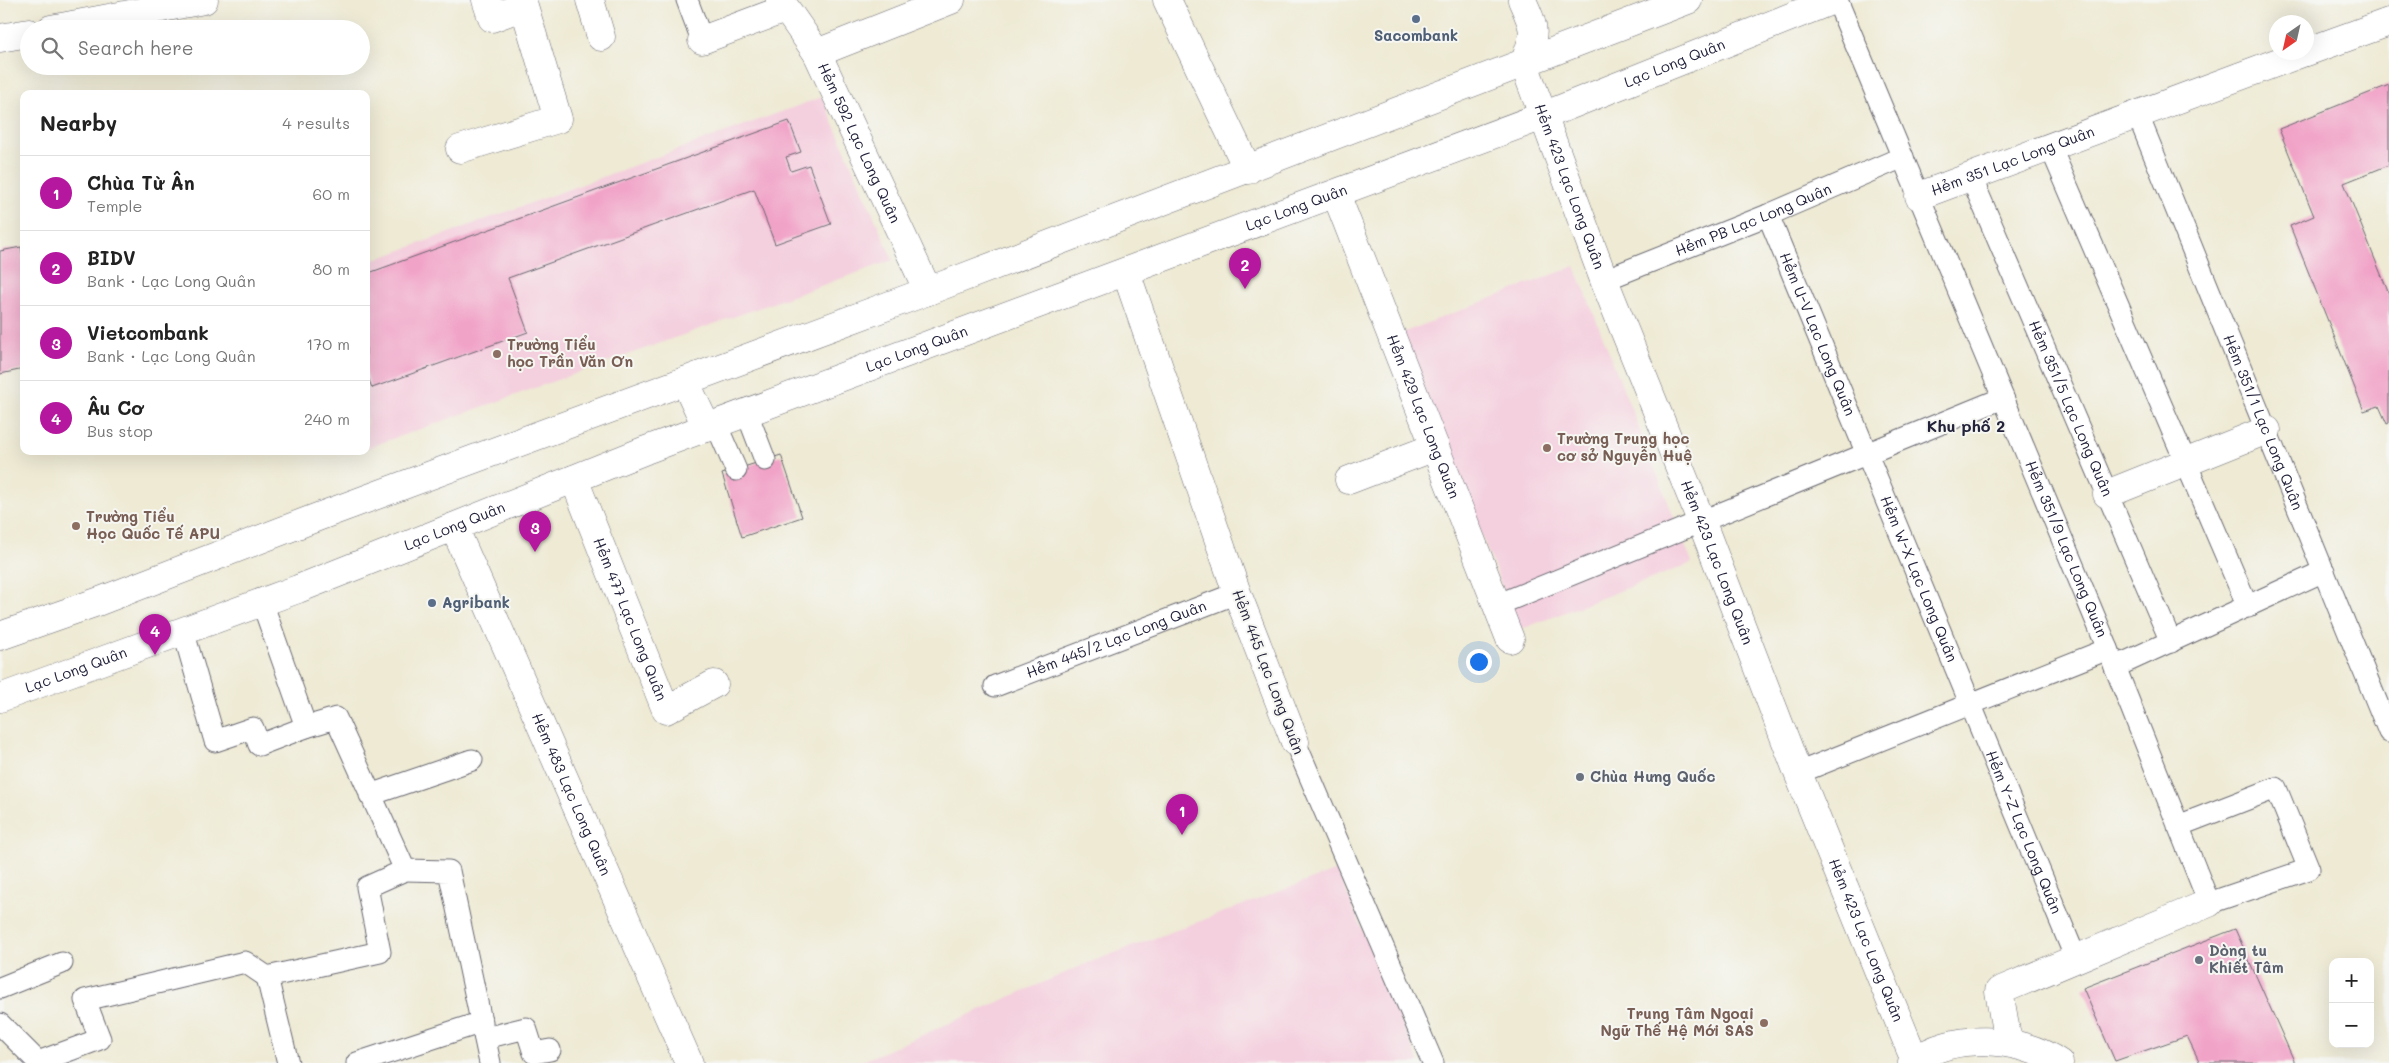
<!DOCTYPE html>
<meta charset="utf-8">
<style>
:root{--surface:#fff;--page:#f2f2f2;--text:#222;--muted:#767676;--line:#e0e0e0;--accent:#b5179e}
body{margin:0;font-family:Mali,sans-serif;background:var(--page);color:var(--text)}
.controls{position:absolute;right:15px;bottom:15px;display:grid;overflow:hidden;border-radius:10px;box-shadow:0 5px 20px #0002}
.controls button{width:45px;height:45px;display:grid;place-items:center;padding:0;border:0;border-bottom:1px solid var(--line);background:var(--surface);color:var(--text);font:25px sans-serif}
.compass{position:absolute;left:2269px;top:15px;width:45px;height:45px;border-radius:50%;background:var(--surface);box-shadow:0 5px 20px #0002;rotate:214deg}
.you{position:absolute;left:1478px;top:661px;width:18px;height:18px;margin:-12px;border:4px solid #fff;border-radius:50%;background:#1a73e8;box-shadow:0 0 0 8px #1a73e833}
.badge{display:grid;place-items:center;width:32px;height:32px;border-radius:50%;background:var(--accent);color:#fff;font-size:16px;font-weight:700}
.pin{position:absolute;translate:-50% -41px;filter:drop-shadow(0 1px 2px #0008)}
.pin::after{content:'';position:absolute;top:26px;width:18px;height:15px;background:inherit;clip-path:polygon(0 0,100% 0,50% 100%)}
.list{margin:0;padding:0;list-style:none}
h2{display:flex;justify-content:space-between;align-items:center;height:65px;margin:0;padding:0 20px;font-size:21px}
h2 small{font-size:16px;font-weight:400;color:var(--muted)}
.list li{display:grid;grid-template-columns:32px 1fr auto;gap:15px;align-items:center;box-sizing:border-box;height:75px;padding:0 20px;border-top:1px solid var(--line)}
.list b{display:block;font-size:19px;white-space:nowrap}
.list p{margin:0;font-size:16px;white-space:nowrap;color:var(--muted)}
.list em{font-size:16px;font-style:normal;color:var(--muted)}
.icon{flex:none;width:28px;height:28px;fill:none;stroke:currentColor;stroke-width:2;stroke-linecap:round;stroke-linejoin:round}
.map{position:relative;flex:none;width:2389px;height:1063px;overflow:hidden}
.search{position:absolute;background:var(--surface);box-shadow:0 5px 20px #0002;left:20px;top:20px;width:350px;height:55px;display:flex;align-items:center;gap:12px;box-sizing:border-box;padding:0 18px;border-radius:28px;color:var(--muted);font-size:19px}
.panel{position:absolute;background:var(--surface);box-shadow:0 5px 20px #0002;left:20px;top:90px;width:350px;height:365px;border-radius:10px}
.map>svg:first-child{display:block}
.built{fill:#f4cfde}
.building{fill:#f1a3c7}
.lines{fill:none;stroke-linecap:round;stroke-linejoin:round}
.lane-casing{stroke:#696871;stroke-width:23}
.street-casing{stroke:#696871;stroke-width:29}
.secondary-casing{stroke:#696871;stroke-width:29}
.lane{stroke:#fff;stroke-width:21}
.street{stroke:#fff;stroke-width:28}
.secondary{stroke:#fff;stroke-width:28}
.service-dot{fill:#5c6f8a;stroke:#f6f6f2;stroke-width:2}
.education-dot{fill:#8d6e63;stroke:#f6f6f2;stroke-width:2}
.worship-dot{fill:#6b7280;stroke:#f6f6f2;stroke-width:2}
.labels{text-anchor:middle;stroke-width:4;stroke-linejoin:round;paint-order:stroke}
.service-label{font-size:15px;font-weight:bold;fill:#4e5e75;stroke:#f6f6f2}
.street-label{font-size:15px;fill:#22223b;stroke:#f6f6f2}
.education-label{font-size:15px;font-weight:bold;fill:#785e54;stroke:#f6f6f2;text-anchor:start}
.worship-label{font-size:15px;font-weight:bold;fill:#5b616d;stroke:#f6f6f2;text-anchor:start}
.neighbourhood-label{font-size:16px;font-weight:bold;fill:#22223b;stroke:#f6f6f2}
</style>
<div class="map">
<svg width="2389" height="1063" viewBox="0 0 2389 1063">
<rect width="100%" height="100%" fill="#f6f6f2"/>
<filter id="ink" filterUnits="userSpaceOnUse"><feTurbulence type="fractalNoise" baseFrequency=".02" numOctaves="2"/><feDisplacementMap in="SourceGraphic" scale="10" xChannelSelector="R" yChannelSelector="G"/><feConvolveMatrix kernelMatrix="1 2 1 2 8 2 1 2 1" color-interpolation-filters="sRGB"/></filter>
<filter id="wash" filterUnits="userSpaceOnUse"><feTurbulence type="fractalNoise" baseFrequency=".0096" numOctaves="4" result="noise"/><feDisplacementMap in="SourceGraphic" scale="20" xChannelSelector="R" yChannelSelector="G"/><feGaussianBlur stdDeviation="1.12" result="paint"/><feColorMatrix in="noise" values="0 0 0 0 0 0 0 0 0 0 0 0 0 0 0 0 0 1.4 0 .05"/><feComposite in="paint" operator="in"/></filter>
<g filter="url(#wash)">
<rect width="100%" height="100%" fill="#eeead4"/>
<!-- built -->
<path class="built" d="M 822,97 L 893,260 L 367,448 L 366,263 Z
M 1575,266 L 1692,563 L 1519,630 L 1402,333 Z
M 1337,870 L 1419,1063 L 858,1063 L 1088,963 Z"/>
<g id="blocks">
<!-- building -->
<path class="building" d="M 2389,85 L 2389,165 L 2344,183 L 2389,294 L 2389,423 L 2387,424 L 2379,406 L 2364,411 L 2290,226 L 2314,216 L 2279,129 Z
M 789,121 L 801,152 L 786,157 L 791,171 L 809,165 L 831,224 L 775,244 L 754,189 L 508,278 L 528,332 L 372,388 L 366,372 L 366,274 Z
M 21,247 L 24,263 L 24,369 L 0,374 L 0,251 Z
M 781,455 L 802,517 L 742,537 L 722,474 Z
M 2235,929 L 2295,1063 L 2200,1063 L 2187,1036 L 2115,1061 L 2083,988 Z"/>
</g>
</g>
<g filter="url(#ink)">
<use href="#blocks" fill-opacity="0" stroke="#696871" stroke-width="1"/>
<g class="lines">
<defs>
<g id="lane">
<path d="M 687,0 L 702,40"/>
<path id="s1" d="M 1837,0 L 2108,649 L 2209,903 L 2309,869 L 2276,788 L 2178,826"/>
<path id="s2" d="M 2137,113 L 2389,732"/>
<path d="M 2050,146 L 2248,607"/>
<path id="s3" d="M 1971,177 L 2171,642"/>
<path id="s4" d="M 1768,215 L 2076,959"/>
<path id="s5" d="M 1604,280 L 1768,215 L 1903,157"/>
<path d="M 747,413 L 765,460"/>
<path d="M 716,424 L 736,470"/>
<path d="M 262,602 L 306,727 L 336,718 L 405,870 L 449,871 L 490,1063"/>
<path d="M 1497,605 L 2003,398"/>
<path d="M 183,630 L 215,741 L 253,728 L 259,745 L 306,727"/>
<path d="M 2115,667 L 2324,571"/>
<path id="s6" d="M 995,686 L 1237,593"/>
<path d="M 1295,742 L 1433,1063"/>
<path d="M 1798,773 L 2108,649"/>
<path d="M 370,795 L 472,760"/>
<path d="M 267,977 L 288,1063"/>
<path d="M 0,988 L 62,963"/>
<path d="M 0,1024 L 38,1062 L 100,1039 L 85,1000 L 245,962 L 267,977 L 380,952 L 367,887 L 405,870"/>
<path d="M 485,1038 L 526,1028 L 534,1053 L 550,1050"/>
<path d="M 357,1063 L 482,1022"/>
</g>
<g id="street">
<path d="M 590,0 L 601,37"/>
<path id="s7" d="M 780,0 L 817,53 L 928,291"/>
<path d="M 1167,0 L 1248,170"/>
<path id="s8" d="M 1522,0 C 1536,31 1536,32 1524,64 L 1604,280 L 1702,523 L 1798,773 L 1915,1061"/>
<path d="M 51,29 L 204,0"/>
<path d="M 0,38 L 29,33"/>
<path d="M 702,40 L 785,9"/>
<path d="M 2306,52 L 2389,22"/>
<path d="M 817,53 L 951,0"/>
<path d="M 460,149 L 558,119 L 524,6 L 492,18 L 486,0"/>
<path id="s9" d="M 1336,194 L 1510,639"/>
<path id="s10" d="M 1919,196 L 2305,52"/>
<path d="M 1126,272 L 1237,593 L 1295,742"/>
<path id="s11" d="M 574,479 L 666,710 L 714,684"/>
<path d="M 1349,480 L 1435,447"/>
<path d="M 2107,494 L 2267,430"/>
<path id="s12" d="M 454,527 L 689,1063"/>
<path d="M 2008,1043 L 1999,991 L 2209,903"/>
<path d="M 1912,1063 C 1950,1032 2020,1036 2059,1063"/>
</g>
<g id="secondary">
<path d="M 685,381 L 707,428"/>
<path d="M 0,636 L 100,601 L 323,515 L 928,291 L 1688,0"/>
<path id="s13" d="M 0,698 L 298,589 L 646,450 L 1543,116 L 1833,0"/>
</g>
</defs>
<!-- lane casing -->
<use href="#lane" class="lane-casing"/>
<!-- street casing -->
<use href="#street" class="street-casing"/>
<!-- secondary casing -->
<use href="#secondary" class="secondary-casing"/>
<!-- lane -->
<use href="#lane" class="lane"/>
<!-- street -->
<use href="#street" class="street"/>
<!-- secondary -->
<use href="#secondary" class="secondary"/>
</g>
</g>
<!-- markers -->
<g class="service-dot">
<circle cx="1416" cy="19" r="5"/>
<circle cx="432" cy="603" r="5"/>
</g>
<g class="education-dot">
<circle cx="497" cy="354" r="5"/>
<circle cx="1547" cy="448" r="5"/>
<circle cx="76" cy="526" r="5"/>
<circle cx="1764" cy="1023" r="5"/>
</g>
<g class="worship-dot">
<circle cx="1580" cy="777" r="5"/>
<circle cx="2199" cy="960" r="5"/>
</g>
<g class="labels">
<!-- service labels -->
<g class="service-label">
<text x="1416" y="41">Sacombank</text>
<text x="442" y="608" text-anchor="start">Agribank</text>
</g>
<!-- street labels -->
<g class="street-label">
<text dy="5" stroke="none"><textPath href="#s13" startOffset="1791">Lạc Long Quân</textPath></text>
<text dy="5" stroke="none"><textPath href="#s7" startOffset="164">Hẻm 592 Lạc Long Quân</textPath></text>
<text dy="5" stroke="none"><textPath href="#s10" startOffset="100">Hẻm 351 Lạc Long Quân</textPath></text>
<text dy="5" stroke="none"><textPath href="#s8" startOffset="198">Hẻm 423 Lạc Long Quân</textPath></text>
<text dy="5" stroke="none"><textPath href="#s13" startOffset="1386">Lạc Long Quân</textPath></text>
<text dy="5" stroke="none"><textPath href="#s5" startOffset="161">Hẻm PB Lạc Long Quân</textPath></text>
<text dy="5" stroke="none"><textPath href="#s4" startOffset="129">Hẻm U-V Lạc Long Quân</textPath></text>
<text dy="5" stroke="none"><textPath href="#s13" startOffset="981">Lạc Long Quân</textPath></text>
<text dy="5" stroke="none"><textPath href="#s3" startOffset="252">Hẻm 351/5 Lạc Long Quân</textPath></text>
<text dy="5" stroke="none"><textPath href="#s9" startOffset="239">Hẻm 429 Lạc Long Quân</textPath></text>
<text dy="5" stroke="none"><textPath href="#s2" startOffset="334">Hẻm 351/1 Lạc Long Quân</textPath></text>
<text dy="5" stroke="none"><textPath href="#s13" startOffset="486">Lạc Long Quân</textPath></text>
<text dy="5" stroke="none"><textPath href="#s1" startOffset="595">Hẻm 351/9 Lạc Long Quân</textPath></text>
<text dy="5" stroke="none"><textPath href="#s8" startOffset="602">Hẻm 423 Lạc Long Quân</textPath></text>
<text dy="5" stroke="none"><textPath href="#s4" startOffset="394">Hẻm W-X Lạc Long Quân</textPath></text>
<text dy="5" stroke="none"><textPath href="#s11" startOffset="151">Hẻm 477 Lạc Long Quân</textPath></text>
<text dy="5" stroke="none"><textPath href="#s6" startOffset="130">Hẻm 445/2 Lạc Long Quân</textPath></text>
<text dy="5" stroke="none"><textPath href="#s13" startOffset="81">Lạc Long Quân</textPath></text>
<text transform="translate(1268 672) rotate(69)" y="5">Hẻm 445 Lạc Long Quân</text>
<text dy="5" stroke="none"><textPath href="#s12" startOffset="292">Hẻm 483 Lạc Long Quân</textPath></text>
<text dy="5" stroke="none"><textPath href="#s4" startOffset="668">Hẻm Y-Z Lạc Long Quân</textPath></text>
<text dy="5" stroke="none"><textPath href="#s8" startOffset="1008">Hẻm 423 Lạc Long Quân</textPath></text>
</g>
<!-- education labels -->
<g class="education-label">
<text x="507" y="350">Trường Tiểu<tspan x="507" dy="17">học Trần Văn Ơn</tspan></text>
<text x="1557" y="444">Trường Trung học<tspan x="1557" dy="17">cơ sở Nguyễn Huệ</tspan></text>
<text x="86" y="522">Trường Tiểu<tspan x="86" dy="17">Học Quốc Tế APU</tspan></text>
<text x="1754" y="1019" text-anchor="end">Trung Tâm Ngoại<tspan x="1754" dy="17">Ngữ Thế Hệ Mới SAS</tspan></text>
</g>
<!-- worship labels -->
<g class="worship-label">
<text x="1590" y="782">Chùa Hưng Quốc</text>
<text x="2209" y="956">Dòng tu<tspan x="2209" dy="17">Khiết Tâm</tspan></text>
</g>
<!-- neighbourhood labels -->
<g class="neighbourhood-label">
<text x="1966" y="432">Khu phố 2</text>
</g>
</g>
</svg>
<div class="controls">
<button>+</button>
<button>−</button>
</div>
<svg class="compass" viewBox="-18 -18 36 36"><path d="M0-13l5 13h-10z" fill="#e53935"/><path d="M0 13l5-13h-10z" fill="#767676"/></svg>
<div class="you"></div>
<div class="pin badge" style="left:1182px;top:835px">1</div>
<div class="pin badge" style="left:1245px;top:289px">2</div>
<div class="pin badge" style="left:535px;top:552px">3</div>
<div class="pin badge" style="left:155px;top:655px">4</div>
<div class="search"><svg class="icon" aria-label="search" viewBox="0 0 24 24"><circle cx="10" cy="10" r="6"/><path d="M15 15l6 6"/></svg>Search here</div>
<section class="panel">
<h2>Nearby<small>4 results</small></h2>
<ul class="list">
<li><span class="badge">1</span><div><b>Chùa Từ Ân</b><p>Temple</p></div><em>60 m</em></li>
<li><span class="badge">2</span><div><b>BIDV</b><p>Bank · Lạc Long Quân</p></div><em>80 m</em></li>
<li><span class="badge">3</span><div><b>Vietcombank</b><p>Bank · Lạc Long Quân</p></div><em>170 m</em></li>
<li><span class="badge">4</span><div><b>Âu Cơ</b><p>Bus stop</p></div><em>240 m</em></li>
</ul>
</section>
</div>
